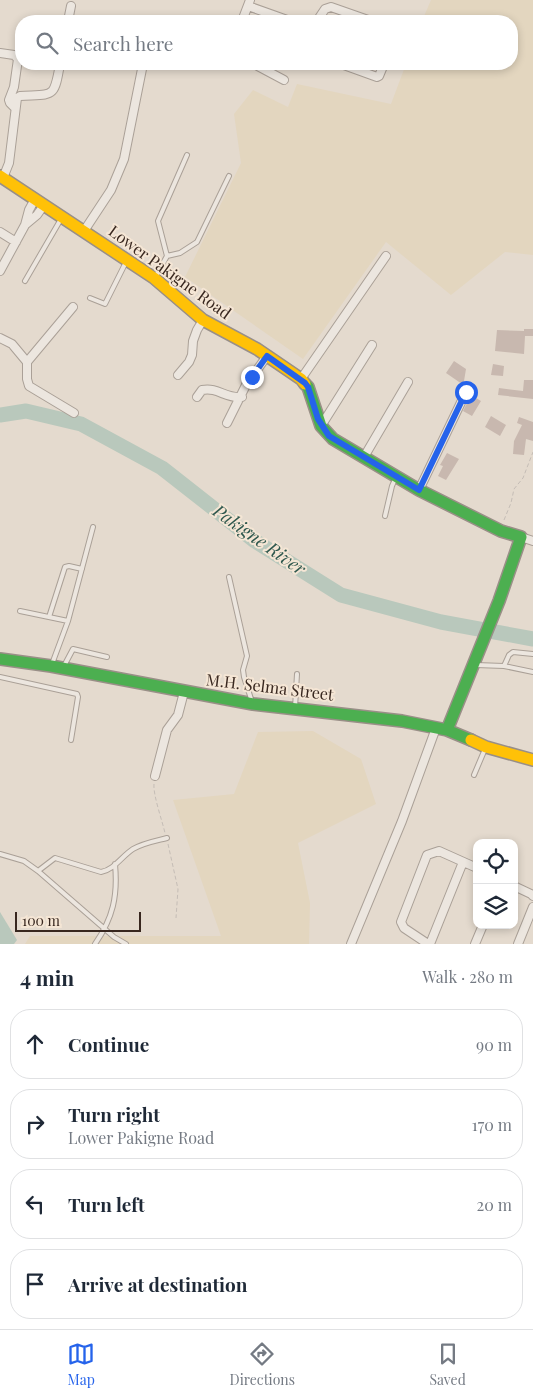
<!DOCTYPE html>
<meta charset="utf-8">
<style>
:root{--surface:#fff;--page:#f6f6f7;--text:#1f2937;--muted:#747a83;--line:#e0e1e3;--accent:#2563eb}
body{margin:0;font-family:"Playfair Display",serif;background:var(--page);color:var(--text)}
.controls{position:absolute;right:15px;bottom:15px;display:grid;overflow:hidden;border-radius:10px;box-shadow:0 2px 8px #0003}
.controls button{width:45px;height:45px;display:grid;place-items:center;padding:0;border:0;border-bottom:1px solid var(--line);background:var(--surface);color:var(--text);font:25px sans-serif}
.scale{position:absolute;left:15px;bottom:12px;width:126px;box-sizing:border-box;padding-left:5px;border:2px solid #38271f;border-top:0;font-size:14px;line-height:18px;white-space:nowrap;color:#38271f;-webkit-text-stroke:4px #f5e6d5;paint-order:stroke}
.stop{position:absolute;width:15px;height:15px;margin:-11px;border:4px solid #2563eb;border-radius:50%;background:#fff}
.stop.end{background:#2563eb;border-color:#fff;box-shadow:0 1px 5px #0008}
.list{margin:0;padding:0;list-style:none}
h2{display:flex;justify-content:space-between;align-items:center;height:65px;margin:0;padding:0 20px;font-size:21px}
h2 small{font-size:16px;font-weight:400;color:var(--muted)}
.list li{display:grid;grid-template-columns:32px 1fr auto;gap:15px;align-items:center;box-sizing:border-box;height:70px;margin:0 10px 10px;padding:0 10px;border:1px solid var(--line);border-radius:20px}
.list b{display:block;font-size:19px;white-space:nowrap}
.list p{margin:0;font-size:16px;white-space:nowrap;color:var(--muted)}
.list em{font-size:16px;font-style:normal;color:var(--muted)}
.icon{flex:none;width:28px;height:28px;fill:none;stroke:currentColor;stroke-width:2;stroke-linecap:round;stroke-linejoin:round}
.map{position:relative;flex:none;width:533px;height:944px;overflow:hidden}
.search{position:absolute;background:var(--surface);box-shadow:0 2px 8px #0003;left:15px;right:15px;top:15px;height:55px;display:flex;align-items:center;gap:12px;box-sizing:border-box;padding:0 18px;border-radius:20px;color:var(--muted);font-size:19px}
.sheet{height:385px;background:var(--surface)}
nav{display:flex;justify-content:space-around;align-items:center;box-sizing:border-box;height:70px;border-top:1px solid var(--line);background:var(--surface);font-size:14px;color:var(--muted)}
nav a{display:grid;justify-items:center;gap:2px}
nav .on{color:var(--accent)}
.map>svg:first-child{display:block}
.farmland{fill:#e3d6bf}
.water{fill:#b9c8bc}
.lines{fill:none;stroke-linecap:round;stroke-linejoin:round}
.river{stroke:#b9c8bc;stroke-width:15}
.building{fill:#c8b8af}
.lane-casing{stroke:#aaa097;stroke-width:6}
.street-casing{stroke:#aaa097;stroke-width:10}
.fast-casing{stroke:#998f87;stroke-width:14}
.slow-casing{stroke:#998f87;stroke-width:14}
.path{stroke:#c5bdb6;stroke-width:1;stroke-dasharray:4 2.5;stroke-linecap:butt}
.lane{stroke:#ece6df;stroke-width:4}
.street{stroke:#ece6df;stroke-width:8}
.fast{stroke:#4caf50;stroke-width:11}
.slow{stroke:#ffc107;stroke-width:11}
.route{stroke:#2563eb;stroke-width:6}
.labels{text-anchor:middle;stroke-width:4;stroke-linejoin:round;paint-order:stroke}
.street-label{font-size:16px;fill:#38271f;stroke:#f5e6d5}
.water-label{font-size:18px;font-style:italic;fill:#2f584e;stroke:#f5e6d5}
</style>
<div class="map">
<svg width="533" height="944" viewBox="0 0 533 944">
<rect width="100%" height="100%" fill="#e4dace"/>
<!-- farmland -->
<path class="farmland" d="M 431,0 L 533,0 L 533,255 L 505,252 L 451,295 L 386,242 L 303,359 L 185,277 L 241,163 L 234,114 L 253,90 L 288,107 L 297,84 L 391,104 L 406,64 L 512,64 L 512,21 L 422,21 Z
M 313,731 L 361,759 L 376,804 L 298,843 L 310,903 L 309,944 L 25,944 L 30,936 L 221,936 L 173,800 L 234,794 L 258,732 Z"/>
<!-- water -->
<path class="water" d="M 0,912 L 17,940 L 14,944 L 0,944 Z"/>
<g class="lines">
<!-- river -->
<path class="river" d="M 0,415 L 26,411 L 81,424 L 162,468 L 255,541 L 341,595 L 441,622 L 533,639"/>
</g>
<!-- building -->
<path class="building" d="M 524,329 L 533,329 L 533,336 L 525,336 L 524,354 L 495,351 L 497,330 L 524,331 Z
M 454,361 L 466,369 L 464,381 L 462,384 L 446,373 Z
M 493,364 L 504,366 L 503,376 L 491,375 Z
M 524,380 L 533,380 L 533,399 L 498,395 L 499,388 L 523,391 Z
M 471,395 L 481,401 L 472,416 L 463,411 Z
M 491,416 L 506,425 L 500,436 L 485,427 Z
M 519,417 L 533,422 L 533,441 L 526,439 L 524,455 L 513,454 L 514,441 L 522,425 L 517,423 Z
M 447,453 L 459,459 L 446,480 L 438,476 L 443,466 L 440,465 Z"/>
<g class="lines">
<defs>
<path id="lane" d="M 167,256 L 180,253 L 197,242 L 229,176
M 156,276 L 167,256 L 158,221 L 187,155
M 25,281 L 61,219
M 90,298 L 105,304 L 126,262
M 385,516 L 392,486 L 396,477
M 229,577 L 247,656 L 243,670 L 244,677 L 252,702
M 20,611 L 68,621
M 49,617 L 65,567 L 69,566 L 82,569
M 52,664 L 68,621 L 93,527
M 476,665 L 504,666 L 533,672
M 64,666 L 73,649 L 107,657
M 504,666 L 509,655 L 513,652 L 533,654
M 0,677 L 77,694 L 78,697 L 71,740
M 295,708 L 297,674
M 474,775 L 485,749
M 0,854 L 24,861 L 38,871 L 114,937 L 126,944
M 38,871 L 55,858 L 101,872 C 114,870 122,856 133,849 C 143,843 155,841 167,838
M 95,944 C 113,918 118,896 115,864"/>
<path id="street" d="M 248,6 L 290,21
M 68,21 L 71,6
M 242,21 L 250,0
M 317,21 L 325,9 L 331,7 L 371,21
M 0,53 L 14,55 L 18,59 L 14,87 L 9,100 L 10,103 L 14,107
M 254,64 L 284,80
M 341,64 L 377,77 L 379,76 L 384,64
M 3,178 L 9,163 L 17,98 L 20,96 C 54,94 54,99 60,64
M 35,199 L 29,210 L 25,225 L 37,215 L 44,205
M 84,231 L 111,190 L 124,159 L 143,64
M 0,232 L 16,242
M 0,271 L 25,225
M 0,338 L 12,344 L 27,362 L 73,307
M 27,362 L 27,379 L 29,386 L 74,413
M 178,375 L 189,362 L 192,355 L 193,341 L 197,330 L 203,320
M 301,379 L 386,256
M 197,397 L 202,390 C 219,387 225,399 242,397
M 227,423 L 246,385 L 267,356
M 321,426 L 372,345
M 364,457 L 408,382
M 419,490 L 466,392
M 521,537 L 533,541
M 155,776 L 167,730 L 178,715 L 184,692
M 514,886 L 531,894 L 533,896
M 351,944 L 402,821 L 436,728
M 428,944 L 404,928 L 401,922 L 427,855 L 439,851 L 477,868
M 430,944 L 463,862
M 475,944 L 483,925
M 518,944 L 533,907"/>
<path id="fast" d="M 305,384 L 308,387 L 321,426 L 333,439 L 419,490 L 501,531 L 521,537 L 499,601 L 447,730
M 0,659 L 51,666 L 253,704 L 402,721 L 447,730 L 471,740"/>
<path id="slow" d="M 0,176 L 154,278 L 203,320 L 257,349 L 301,379 L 305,384
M 471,740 L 486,747 L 533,760"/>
</defs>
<!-- lane casing -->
<use href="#lane" class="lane-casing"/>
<!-- street casing -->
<use href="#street" class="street-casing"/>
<!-- fast casing -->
<use href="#fast" class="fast-casing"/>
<!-- slow casing -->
<use href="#slow" class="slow-casing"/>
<!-- path -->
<path class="path" d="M 504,520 L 511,503 L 514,489 L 523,478 L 533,452
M 154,784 C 153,795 162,820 165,833
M 168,844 L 178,889 L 176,918"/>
<!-- lane -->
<use href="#lane" class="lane"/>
<!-- street -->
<use href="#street" class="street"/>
<!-- fast -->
<use href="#fast" class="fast"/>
<!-- slow -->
<use href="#slow" class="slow"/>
</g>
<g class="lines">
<!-- route -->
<path class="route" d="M 252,377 L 267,356 L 305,383 L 308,387 L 318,419 L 329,436 L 419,490 L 466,392"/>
</g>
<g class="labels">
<!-- street labels -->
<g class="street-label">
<text transform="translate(170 272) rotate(36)" y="6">Lower Pakigne Road</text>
<text transform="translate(270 687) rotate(7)" y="6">M.H. Selma Street</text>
</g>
<!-- water labels -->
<g class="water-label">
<text transform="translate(259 540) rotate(35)" y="6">Pakigne River</text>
</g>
</g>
</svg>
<div class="controls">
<button><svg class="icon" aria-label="locate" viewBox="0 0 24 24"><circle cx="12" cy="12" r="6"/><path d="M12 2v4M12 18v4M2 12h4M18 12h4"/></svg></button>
<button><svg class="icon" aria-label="layers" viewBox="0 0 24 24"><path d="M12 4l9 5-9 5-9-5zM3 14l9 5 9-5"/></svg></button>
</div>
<div class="scale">100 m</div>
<div class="stop" style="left:466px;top:392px"></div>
<div class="stop end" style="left:252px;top:377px"></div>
<div class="search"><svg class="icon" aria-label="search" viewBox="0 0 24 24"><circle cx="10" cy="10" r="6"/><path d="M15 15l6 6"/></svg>Search here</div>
</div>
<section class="sheet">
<h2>4 min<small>Walk · 280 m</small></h2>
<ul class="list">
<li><svg class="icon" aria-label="ahead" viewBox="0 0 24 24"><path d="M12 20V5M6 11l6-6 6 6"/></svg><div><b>Continue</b></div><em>90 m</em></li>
<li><svg class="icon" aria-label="right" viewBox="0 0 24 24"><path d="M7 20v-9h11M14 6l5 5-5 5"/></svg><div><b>Turn right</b><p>Lower Pakigne Road</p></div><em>170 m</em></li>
<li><svg class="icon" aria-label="left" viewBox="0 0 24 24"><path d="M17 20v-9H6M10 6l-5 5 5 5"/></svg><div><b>Turn left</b></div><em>20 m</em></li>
<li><svg class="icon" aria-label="arrive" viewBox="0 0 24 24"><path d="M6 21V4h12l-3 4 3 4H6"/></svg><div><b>Arrive at destination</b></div></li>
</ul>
</section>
<nav>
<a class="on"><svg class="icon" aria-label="map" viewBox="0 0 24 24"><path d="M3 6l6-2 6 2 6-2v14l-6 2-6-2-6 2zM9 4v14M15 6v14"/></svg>Map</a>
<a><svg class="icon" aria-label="directions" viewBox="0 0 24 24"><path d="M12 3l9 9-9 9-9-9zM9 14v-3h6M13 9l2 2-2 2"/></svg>Directions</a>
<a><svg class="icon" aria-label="saved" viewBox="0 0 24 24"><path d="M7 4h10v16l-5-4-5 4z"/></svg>Saved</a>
</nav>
